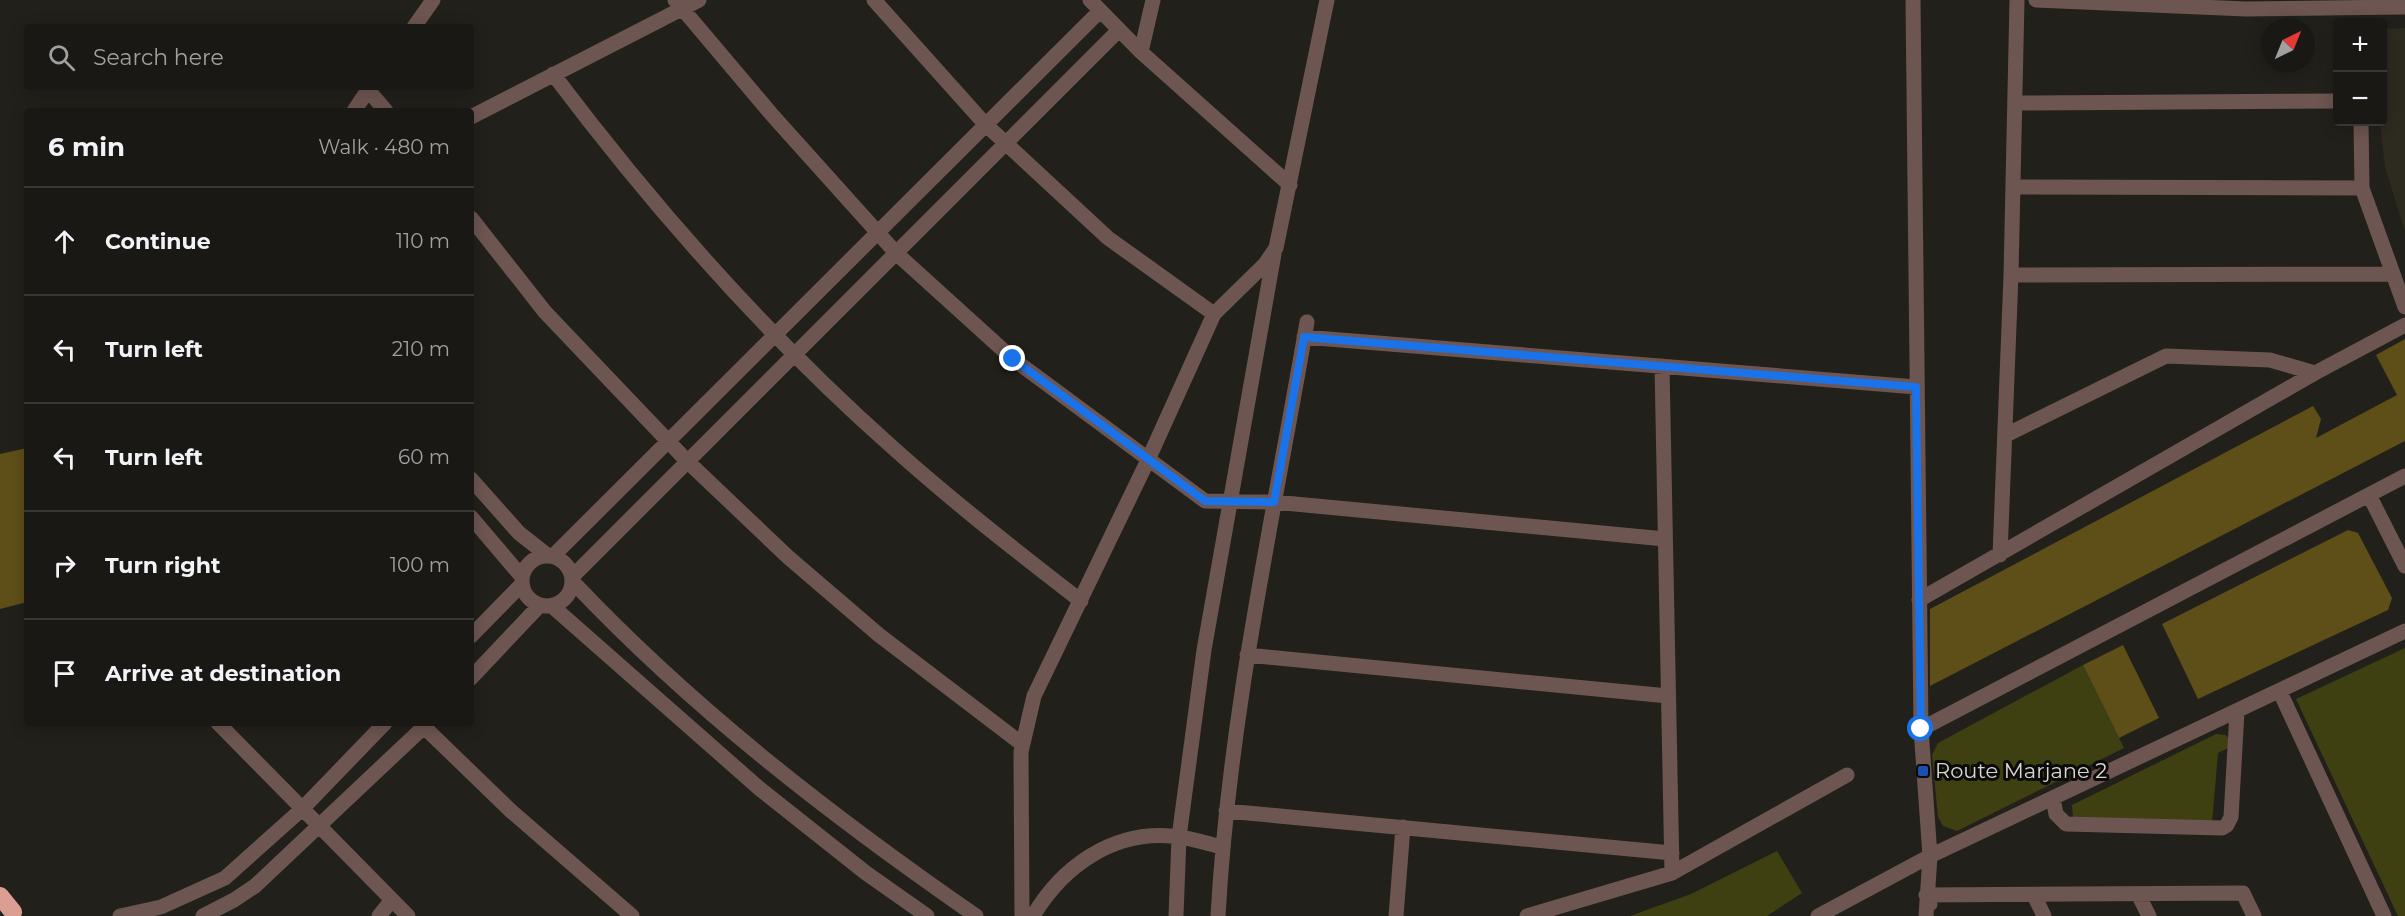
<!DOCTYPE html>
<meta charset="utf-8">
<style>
:root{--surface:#1a1814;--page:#23211d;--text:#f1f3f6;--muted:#9fa0a0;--line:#383734}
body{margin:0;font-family:Montserrat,sans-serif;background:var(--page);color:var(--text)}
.controls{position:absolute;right:18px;top:18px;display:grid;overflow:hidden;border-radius:6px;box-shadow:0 3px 15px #0003}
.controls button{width:54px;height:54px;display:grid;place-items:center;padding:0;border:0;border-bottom:2px solid var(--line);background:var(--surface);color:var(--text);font:30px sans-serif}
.compass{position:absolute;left:2261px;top:18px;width:54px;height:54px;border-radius:50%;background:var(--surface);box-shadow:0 3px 15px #0003;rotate:43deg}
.stop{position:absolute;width:18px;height:18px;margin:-14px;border:4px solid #1a73e8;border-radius:50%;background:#fff}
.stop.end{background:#1a73e8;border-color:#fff;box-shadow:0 2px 6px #0008}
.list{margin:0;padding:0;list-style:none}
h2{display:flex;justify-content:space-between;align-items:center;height:78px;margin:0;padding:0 24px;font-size:26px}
h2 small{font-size:20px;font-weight:400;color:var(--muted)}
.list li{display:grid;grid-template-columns:39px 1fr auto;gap:18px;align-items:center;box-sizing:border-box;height:108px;padding:0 24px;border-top:2px solid var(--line)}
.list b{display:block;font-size:22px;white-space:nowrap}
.list em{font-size:20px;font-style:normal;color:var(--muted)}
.icon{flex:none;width:33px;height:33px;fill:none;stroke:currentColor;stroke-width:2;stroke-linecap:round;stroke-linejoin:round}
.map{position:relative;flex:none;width:2405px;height:916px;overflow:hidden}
.search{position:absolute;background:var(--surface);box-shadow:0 3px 15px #0003;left:24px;top:24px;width:450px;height:66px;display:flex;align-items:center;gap:15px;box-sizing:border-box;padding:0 21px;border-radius:6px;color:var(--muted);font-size:22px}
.panel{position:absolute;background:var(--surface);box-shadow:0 3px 15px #0003;left:24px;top:108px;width:450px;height:618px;border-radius:6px}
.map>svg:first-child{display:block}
.built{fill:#2d2a1f}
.green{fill:#3e4012}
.building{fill:#5e4e18}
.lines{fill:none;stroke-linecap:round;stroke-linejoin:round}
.minor{stroke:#6d5551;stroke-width:15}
.highway{stroke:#da9e93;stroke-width:18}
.route{stroke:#1a73e8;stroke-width:8}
.transit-dot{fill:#1a4fb4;stroke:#0b0a08;stroke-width:2}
.labels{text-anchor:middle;stroke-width:6;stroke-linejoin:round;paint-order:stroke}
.poi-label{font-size:21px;fill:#d7d6d2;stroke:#0b0a08;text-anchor:start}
</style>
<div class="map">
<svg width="2405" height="916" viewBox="0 0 2405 916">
<rect width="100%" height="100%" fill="#22201a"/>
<!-- built -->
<path class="built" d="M 2405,28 L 2405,232 L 2385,167 L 2380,122 L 2382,122 L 2383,29 Z"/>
<!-- green -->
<path class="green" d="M 2405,648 L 2405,916 L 2398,916 L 2296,699 Z
M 2083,665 L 2124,748 L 1957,831 L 1943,826 L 1938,817 L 1932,755 L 1938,743 Z
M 2216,734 L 2226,735 L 2229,739 L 2228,748 L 2218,753 L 2212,823 L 2073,819 L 2072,805 Z
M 1777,851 L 1802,893 L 1767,916 L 1630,916 L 1691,894 Z"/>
<!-- building -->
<path class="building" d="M 2405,339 L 2405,441 L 1930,686 L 1930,609 L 2313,406 L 2321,419 L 2316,438 L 2397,395 L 2376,355 Z
M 27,448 L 27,602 L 0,609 L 0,454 Z
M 2348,530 L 2358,533 L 2392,598 L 2388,610 L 2198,699 L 2162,624 Z
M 2123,645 L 2159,718 L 2119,738 L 2083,665 Z"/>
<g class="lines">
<!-- minor -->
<path class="minor" d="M 675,0 L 773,116 L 897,254 L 1013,359 L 1205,501 L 1274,502 L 1665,539
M 874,0 L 985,124 L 1108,238 L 1214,314
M 1090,0 L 1141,52 L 1290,185
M 1913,0 L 1921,729 L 1930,856 L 1926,916
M 2036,0 L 2246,9 L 2405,7
M 414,27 L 433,0
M 1141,52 L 1153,0
M 553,74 C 654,208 765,334 891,446 C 952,501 1016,551 1081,601
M 368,90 L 386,111
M 2015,103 L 2338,101
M 354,111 L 370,87
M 471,117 L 699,0
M 2361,122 L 2362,188 L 2405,307
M 2013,187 L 2362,188
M 471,218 L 545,312 L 687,461 L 788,557 L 879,635 L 1022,744
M 2011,275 L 2393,274
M 1304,337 L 1916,387
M 1662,366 L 1672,873
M 2006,435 L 2166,356 L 2270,360 L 2315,373
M 471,479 L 519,533 L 547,555
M 2369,495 L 2405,566
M 471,517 L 522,577
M 2000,555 L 2011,275 L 2017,0
M522 581a25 25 0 1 1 50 0a25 25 0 1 1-50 0Z
M 553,556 L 1100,11
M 572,577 L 1119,30
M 573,582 C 693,709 833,817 976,916
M 1919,600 L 2315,373 L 2405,325
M 552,606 L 760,789 L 866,873 L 927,916
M 471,636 L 522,584
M 1247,655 L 1668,696
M 471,678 L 540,605
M 2280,692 L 2384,916
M 218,723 L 408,916
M 420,723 L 511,811 L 632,916
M 1921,729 L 2405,476
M 2053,798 L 2056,814 L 2066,824 L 2222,828 L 2227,825 L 2231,817 L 2237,712
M 1226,811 L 1672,853
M 2034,895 L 2044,916
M 2139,896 L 2149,916
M 1930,904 L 1926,895 L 2243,893 L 2254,916
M 120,916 L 161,907 L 225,878 L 301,810 L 385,723
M 203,916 L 234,900 L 255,886 L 428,723
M 379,916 L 391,901
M 1022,916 L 1021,752 L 1034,696 L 1148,460 L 1214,314 L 1265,264 L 1276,248 L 1327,0
M 1033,916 C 1062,867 1112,831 1171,836 C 1188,837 1205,843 1222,847
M 1176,916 L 1179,837 L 1204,650 L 1274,254
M 1218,916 C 1229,716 1273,519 1307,322
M 1396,916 L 1403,827
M 1527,916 L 1672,873 L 1847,775
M 1818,916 L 1930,856 L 2405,631"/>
<!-- highway -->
<path class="highway" d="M 0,896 L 13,912"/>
</g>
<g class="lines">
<!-- route -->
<path class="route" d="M 1013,359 L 1205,501 L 1274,502 L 1304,337 L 1916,387 L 1921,729"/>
</g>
<!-- markers -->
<rect class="transit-dot" x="1917" y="765" width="12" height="12" rx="3"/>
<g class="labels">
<!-- poi labels -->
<g class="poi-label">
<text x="1935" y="778">Route Marjane 2</text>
</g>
</g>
</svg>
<div class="controls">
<button>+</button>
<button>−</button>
</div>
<svg class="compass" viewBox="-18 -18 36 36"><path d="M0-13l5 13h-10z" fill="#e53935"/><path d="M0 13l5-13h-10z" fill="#9fa0a0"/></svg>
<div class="stop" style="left:1921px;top:729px"></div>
<div class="stop end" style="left:1013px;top:359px"></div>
<div class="search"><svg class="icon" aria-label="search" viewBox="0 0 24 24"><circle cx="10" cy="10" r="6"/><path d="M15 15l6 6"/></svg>Search here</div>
<section class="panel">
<h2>6 min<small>Walk · 480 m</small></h2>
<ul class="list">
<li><svg class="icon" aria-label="ahead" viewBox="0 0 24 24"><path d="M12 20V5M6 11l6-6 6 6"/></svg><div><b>Continue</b></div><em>110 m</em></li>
<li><svg class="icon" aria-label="left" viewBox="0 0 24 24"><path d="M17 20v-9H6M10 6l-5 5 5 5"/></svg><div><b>Turn left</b></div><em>210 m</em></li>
<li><svg class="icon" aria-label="left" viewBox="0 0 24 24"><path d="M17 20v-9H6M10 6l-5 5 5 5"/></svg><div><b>Turn left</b></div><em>60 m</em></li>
<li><svg class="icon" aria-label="right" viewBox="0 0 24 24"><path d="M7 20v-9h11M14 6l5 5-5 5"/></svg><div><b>Turn right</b></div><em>100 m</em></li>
<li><svg class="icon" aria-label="arrive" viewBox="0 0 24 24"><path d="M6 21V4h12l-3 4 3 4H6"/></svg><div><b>Arrive at destination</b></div></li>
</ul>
</section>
</div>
